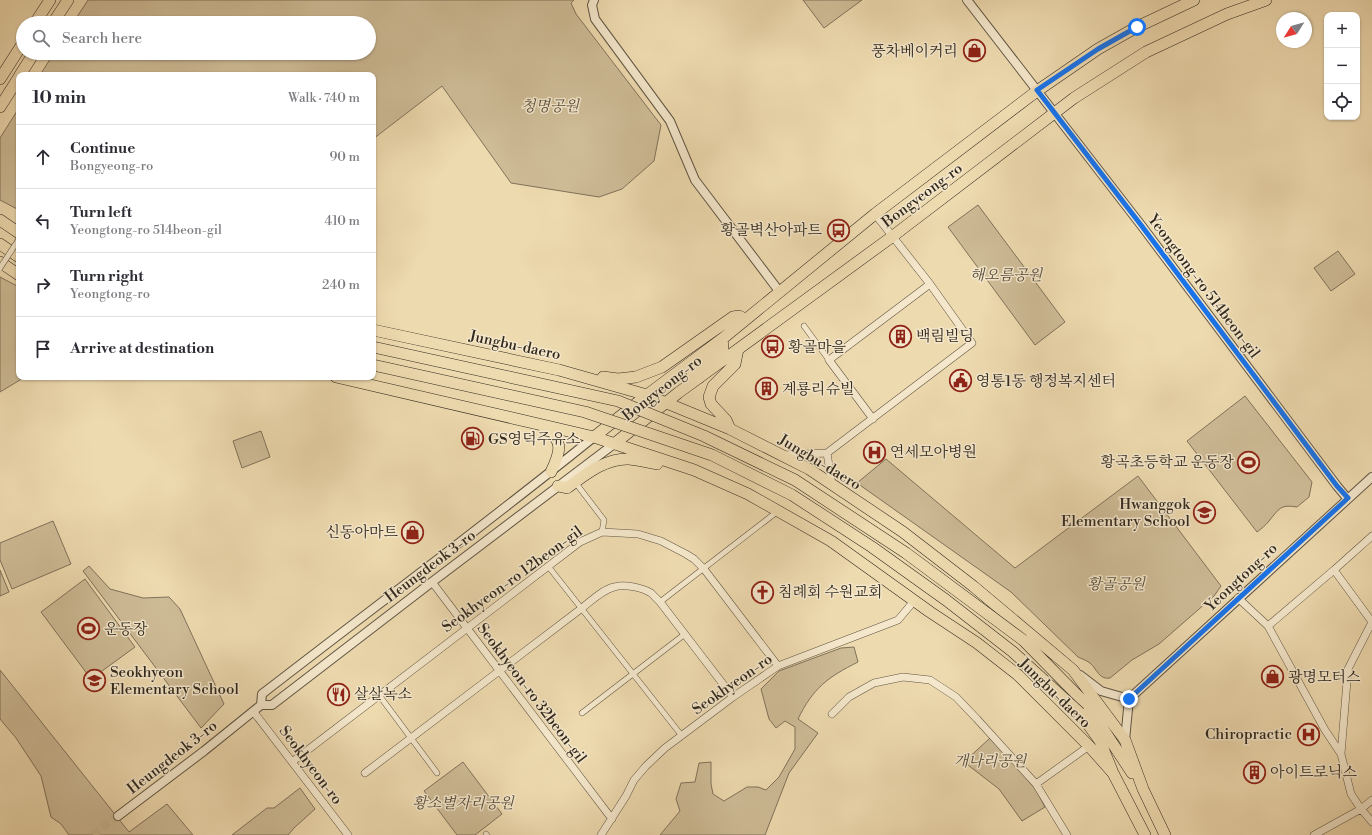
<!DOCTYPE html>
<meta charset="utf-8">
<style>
:root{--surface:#fff;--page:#f2f2f3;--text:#2b2b33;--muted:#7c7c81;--line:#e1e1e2}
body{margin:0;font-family:"Libre Bodoni","Noto Serif KR",serif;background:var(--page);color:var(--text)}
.controls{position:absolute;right:12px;top:12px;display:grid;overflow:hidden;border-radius:8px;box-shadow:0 1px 3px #0004}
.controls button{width:36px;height:36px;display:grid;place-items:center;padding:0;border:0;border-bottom:1px solid var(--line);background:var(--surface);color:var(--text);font:20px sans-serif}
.compass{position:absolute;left:1276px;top:12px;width:36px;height:36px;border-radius:50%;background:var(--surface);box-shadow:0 1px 3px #0004;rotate:233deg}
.stop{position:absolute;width:12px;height:12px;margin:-9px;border:3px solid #1a73e8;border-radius:50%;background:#fff}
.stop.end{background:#1a73e8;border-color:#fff;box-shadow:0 1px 4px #0008}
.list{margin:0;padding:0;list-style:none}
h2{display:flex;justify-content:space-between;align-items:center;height:52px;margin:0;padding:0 16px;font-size:17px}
h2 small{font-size:13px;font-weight:400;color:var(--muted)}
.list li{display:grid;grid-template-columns:26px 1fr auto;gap:12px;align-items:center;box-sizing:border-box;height:64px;padding:0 16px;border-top:1px solid var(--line)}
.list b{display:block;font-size:15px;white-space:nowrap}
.list p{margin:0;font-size:13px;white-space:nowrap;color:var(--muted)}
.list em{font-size:13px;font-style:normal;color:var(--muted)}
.icon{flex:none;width:22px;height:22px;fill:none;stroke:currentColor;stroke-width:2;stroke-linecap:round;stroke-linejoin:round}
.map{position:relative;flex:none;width:1372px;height:835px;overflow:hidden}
.search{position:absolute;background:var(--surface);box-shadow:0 1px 3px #0004;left:16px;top:16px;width:360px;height:44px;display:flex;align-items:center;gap:10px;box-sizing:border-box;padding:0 14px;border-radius:22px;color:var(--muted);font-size:15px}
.panel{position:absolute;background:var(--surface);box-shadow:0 1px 3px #0004;left:16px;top:72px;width:360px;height:308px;border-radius:8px}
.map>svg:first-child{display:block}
.green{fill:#cebc97;stroke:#80725b}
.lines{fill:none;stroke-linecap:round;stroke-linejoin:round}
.tertiary-tunnel{stroke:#c8b792;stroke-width:8;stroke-dasharray:8 4;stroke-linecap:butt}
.pedestrian-casing{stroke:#605543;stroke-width:6}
.minor-casing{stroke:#605543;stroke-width:8}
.tertiary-casing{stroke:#605543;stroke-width:10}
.primary-casing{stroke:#31291f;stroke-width:12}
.trunk-casing{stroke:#31291f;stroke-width:12}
.pedestrian{stroke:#f4e7cb;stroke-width:5}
.minor{stroke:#f4e7cb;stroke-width:7}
.tertiary{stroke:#f4e7cb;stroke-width:8}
.primary{stroke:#eedaaf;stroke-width:11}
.trunk{stroke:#eedaaf;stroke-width:11}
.pedestrian-bridge-casing{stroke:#605543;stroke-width:6;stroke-linecap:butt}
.primary-bridge-casing{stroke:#31291f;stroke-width:12;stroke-linecap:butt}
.pedestrian-bridge{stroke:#f4e7cb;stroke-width:5}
.primary-bridge{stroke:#eedaaf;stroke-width:11}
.route{stroke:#1a73e8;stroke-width:5}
.labels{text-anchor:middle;stroke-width:3;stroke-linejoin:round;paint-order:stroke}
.poi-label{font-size:15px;fill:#31291f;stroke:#f4e7cb;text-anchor:start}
.park-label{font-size:15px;font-style:italic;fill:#584e3d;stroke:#f4e7cb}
.street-label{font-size:15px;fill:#31291f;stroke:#f4e7cb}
</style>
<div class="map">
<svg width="1372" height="835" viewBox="0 0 1372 835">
<rect width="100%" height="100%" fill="#eedaaf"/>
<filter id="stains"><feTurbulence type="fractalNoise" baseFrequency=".005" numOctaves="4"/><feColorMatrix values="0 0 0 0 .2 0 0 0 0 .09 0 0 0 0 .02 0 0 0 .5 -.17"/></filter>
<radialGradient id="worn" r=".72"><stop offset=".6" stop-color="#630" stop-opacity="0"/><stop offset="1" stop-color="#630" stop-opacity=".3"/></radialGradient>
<!-- green -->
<path class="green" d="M 88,0 L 574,0 L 571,3 L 576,14 L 661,125 L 654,161 L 622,189 L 599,197 L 511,183 L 442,86 L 373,139 L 373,75 L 40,75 L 54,53 L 369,53 L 369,23 L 73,23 Z
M 803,0 L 862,0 L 824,28 Z
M 19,108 L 19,210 L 0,200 L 0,138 Z
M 978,205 L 1065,322 L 1035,345 L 948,227 Z
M 1338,251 L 1355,274 L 1331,291 L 1314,268 Z
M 0,277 L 19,287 L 19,377 L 25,377 L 0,392 Z
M 1245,396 L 1312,482 L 1309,497 L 1297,507 C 1280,504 1279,509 1269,521 C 1266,525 1261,529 1257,532 L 1187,441 Z
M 261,431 L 270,457 L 242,468 L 233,441 Z
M 886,459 L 1015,568 L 1138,476 L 1221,586 L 1214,596 L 1159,644 L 1132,660 L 1110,678 C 1099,680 1097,669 1090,663 C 1086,660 1082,659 1078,657 L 1011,592 L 857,483 Z
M 53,521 L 71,564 L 12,589 L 0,560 L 0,543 Z
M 89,566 L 110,589 L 143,598 L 169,597 L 180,609 L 224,704 L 201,728 L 83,571 Z
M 0,570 L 9,592 L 0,596 Z
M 85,579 L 135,647 L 91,679 L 41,612 Z
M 854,647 L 858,662 C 828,677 813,688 798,719 L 818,733 L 789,773 L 765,835 L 660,835 L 680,811 L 676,799 L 681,783 L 695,782 L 699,763 L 711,762 L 711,784 L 713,794 L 724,801 L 747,787 L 758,787 L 766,790 L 779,777 L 795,749 L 795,727 L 785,721 L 776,728 L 769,719 L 761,689 L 779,671 L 841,648 Z
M 0,670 L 129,832 L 167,804 L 193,835 L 69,835 L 61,824 L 51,817 L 41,776 L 16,738 L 0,719 Z
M 990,738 L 1034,786 L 1045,807 L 1022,821 L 999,789 L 964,762 Z
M 463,762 L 502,814 L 475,835 L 457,835 L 424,791 Z
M 300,788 L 315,809 L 294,828 L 288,835 L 232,835 L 267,808 L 274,808 Z"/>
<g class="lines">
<!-- tertiary-tunnel -->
<path class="tertiary-tunnel" d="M 93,835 L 118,816"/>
<defs>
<path id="pedestrian" d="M 804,326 L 829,360
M 575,482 L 604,520 L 602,532
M 548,566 L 682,736
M 660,602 L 778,511
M 379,695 L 437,773
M 582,713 L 685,634
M 486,834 L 487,835"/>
<path id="minor" d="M 873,419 L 829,360 L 930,284
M 827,453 L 972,343 L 930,284 L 875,214
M 827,453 L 832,485
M 784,455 L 827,453
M 1334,570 L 1372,622
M 432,582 L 612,819
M 1238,598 L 1268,626 L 1325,730 L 1341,754 L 1351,794 L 1361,809 L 1372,822
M 1268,626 L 1334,570 L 1372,536
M 253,711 L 348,835
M 832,714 L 849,697 L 874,683 L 903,677 L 930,680 L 956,697 L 977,719 L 1036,784 L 1067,835
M 1341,754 L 1348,669 L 1372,622
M 292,762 L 580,542 L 602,532 L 638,534 L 661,541 L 686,554 L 694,559 L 704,569 L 778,666
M 365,773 L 582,608 C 591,601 602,590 614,587 C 624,584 641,587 651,593 C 654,596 657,599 660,602 L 733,697
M 1036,784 L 1089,746
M 601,835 L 626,796 L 634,780 L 646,766 L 665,748 L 733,697 L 778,666 L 898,620 L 914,601
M 1314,835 L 1361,809 L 1372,800"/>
<path id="tertiary" d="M 594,0 L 592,5 L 595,19 L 670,121 L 695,180 L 779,291
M 967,0 L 1141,225 L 1337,486 L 1347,498
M 1080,675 L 1101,691 L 1129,699
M 261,705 L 262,694 C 373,608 485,525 594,437
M 1125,740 L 1129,699 L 1372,477
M 118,816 L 204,751 L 261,705 L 272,705 L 432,582 L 614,444"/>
<path id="primary" d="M 0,220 L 19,233
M 0,244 L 19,257
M 0,262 L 19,275
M 373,330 L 559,370 L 647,395 L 730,429 L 809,469 L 903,532 L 973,586 L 1073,670 L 1125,740 L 1143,789 L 1165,835
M 336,377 L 594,437 L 694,470 L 748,494 L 831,541 L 930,612 L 977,643 L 1018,675 L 1089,746 L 1113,773
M 603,377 L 618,379 L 636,377 L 662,367 L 733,317 L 739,316 L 745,319
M 699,378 L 694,376 L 692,373 L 693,371 L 721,350 L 723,348 L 722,339
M 544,428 C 565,440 560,453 551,472
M 730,429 L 726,420 L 711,404 L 709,397 L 713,386 L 735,364 L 738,349
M 594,437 L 647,395 L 722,339 L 875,214 L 1037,91 L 1098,49 L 1137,27 L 1194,0
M 614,444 L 678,393 L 893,236 L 1074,98 L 1146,52 L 1227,14 L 1266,0
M 558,486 L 567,488 C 585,475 605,458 629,459 C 638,460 648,462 657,464
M 1023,640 L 1088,706 L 1132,773
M 1080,713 L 1100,741 L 1113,773 L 1145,835"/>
<path id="trunk" d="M 35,23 L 50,0
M 53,23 L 68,0
M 20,75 L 34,53
M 0,79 L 23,43
M 0,107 L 19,77"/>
</defs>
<!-- pedestrian casing -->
<use href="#pedestrian" class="pedestrian-casing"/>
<!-- minor casing -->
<use href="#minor" class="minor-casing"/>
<!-- tertiary casing -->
<use href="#tertiary" class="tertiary-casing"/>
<!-- primary casing -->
<use href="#primary" class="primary-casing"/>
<!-- trunk casing -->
<use href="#trunk" class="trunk-casing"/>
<!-- pedestrian -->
<use href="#pedestrian" class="pedestrian"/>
<!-- minor -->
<use href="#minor" class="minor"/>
<!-- tertiary -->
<use href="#tertiary" class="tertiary"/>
<!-- primary -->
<use href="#primary" class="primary"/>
<!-- trunk -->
<use href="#trunk" class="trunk"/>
<defs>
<path id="pedestrian-bridge" d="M 0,268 L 19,239"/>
<path id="primary-bridge" d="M 373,347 L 618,401 L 704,436 L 795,480 L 906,553 L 1023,640
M 373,365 L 585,412 L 712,455 L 792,495 L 872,547 L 946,600 L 1013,652 L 1080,713"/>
</defs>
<!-- pedestrian-bridge casing -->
<use href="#pedestrian-bridge" class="pedestrian-bridge-casing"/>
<!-- primary-bridge casing -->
<use href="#primary-bridge" class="primary-bridge-casing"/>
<!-- pedestrian-bridge -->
<use href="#pedestrian-bridge" class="pedestrian-bridge"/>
<!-- primary-bridge -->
<use href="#primary-bridge" class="primary-bridge"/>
</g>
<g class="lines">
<!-- route -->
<path class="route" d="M 1129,699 L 1348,498 L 1337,486 L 1141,225 L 1037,90 L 1098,49 L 1137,27"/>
</g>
<!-- icons -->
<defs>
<symbol id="shop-ring" viewBox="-11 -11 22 22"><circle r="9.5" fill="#f4e7cb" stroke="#8f2418" stroke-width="1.5"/><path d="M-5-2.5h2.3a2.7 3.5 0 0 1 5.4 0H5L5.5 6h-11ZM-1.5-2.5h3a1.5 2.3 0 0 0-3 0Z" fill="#8f2418"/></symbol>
<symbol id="bus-ring" viewBox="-11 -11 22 22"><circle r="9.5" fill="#f4e7cb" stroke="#8f2418" stroke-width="1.5"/><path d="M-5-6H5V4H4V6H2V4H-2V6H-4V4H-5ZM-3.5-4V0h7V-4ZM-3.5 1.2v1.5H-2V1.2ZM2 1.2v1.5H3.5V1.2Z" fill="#8f2418"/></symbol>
<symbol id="building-ring" viewBox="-11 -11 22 22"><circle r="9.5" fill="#f4e7cb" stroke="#8f2418" stroke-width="1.5"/><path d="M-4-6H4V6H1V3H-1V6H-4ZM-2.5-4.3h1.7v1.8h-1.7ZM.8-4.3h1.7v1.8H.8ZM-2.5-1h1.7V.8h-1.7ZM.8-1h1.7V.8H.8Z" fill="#8f2418"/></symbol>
<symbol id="civic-ring" viewBox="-11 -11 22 22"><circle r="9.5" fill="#f4e7cb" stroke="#8f2418" stroke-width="1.5"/><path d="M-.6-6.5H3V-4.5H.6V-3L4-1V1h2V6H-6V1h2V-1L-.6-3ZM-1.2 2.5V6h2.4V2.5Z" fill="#8f2418"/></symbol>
<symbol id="fuel-ring" viewBox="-11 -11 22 22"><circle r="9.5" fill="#f4e7cb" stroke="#8f2418" stroke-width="1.5"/><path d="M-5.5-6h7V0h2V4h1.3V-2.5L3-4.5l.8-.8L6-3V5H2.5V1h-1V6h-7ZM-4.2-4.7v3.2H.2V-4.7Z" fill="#8f2418"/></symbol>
<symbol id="hospital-ring" viewBox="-11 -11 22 22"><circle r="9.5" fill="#f4e7cb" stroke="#8f2418" stroke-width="1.5"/><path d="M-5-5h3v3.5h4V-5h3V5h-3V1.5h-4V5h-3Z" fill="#8f2418"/></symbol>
<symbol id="stadium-ring" viewBox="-11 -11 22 22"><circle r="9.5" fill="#f4e7cb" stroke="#8f2418" stroke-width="1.5"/><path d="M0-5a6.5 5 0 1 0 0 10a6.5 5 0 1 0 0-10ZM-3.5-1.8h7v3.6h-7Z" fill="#8f2418"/></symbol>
<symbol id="school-ring" viewBox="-11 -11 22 22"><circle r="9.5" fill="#f4e7cb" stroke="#8f2418" stroke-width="1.5"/><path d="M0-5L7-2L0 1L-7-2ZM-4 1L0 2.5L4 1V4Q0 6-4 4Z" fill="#8f2418"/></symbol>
<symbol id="church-ring" viewBox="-11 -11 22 22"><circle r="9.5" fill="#f4e7cb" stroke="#8f2418" stroke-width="1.5"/><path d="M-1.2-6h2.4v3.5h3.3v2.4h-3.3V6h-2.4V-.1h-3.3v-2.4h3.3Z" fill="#8f2418"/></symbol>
<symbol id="restaurant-ring" viewBox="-11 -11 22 22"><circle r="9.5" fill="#f4e7cb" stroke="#8f2418" stroke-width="1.5"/><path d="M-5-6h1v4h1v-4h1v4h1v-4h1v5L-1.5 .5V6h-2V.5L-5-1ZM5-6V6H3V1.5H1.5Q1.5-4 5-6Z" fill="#8f2418"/></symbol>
</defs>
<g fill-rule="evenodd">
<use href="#shop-ring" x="962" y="38" width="25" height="25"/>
<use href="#bus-ring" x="826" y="218" width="25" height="25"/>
<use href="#building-ring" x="888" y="324" width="25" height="25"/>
<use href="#bus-ring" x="760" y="334" width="25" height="25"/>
<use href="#civic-ring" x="948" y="368" width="25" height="25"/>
<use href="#building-ring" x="754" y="376" width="25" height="25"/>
<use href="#fuel-ring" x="460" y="426" width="25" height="25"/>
<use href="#hospital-ring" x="862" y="440" width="25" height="25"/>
<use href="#stadium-ring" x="1236" y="450" width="25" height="25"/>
<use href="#school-ring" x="1192" y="500" width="25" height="25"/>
<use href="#shop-ring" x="400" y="520" width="25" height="25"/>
<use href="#church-ring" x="750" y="580" width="25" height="25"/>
<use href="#stadium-ring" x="76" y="616" width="25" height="25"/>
<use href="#shop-ring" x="1260" y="664" width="25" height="25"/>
<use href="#school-ring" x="82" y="668" width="25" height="25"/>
<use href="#restaurant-ring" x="326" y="682" width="25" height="25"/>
<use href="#hospital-ring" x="1296" y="722" width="25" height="25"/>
<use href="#building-ring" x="1242" y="760" width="25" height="25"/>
</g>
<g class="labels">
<!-- poi labels -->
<g class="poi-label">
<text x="958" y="56" text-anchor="end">풍차베이커리</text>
<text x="822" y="235" text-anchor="end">황골벽산아파트</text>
<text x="916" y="341">백림빌딩</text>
<text x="788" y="352">황골마을</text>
<text x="976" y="386">영통1동 행정복지센터</text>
<text x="782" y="394">계룡리슈빌</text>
<text x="488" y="444">GS영덕주유소</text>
<text x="890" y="457">연세모아병원</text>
<text x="1234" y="467" text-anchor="end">황곡초등학교 운동장</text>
<text x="1190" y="509" text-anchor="end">Hwanggok<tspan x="1190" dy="17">Elementary School</tspan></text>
<text x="398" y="537" text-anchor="end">신동아마트</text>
<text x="778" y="597">침례회 수원교회</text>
<text x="104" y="634">운동장</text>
<text x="110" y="677">Seokhyeon<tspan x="110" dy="17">Elementary School</tspan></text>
<text x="1288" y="682">광명모터스</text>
<text x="354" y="699">살살녹소</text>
<text x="1292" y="739" text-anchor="end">Chiropractic</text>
<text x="1270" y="777">아이트로닉스</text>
</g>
<!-- park labels -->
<g class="park-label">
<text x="550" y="111">청명공원</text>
<text x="1006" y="280">해오름공원</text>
<text x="1116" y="589">황골공원</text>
<text x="990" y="766">개나리공원</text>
<text x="463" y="808">황소별자리공원</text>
</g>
<!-- street labels -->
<g class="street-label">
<text transform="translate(922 195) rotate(-37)" y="5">Bongyeong-ro</text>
<text transform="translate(1204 286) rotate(53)" y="5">Yeongtong-ro 514beon-gil</text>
<text transform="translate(515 345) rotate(12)" y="5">Jungbu-daero</text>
<text transform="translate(662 388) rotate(-38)" y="5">Bongyeong-ro</text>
<text transform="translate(820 462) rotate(31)" y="5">Jungbu-daero</text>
<text transform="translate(430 566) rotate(-37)" y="5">Heungdeok 3-ro</text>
<text transform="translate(1241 577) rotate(-43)" y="5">Yeongtong-ro</text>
<text transform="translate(512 579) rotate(-36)" y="5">Seokhyeon-ro 12beon-gil</text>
<text transform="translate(732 684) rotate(-35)" y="5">Seokhyeon-ro</text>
<text transform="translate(532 693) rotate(53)" y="5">Seokhyeon-ro 32beon-gil</text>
<text transform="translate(1055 693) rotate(44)" y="5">Jungbu-daero</text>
<text transform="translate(172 757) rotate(-38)" y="5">Heungdeok 3-ro</text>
<text transform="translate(311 765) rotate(53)" y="5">Seokhyeon-ro</text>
</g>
</g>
<rect width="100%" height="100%" filter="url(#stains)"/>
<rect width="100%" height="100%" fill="url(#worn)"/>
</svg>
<div class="controls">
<button>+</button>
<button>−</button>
<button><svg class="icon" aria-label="locate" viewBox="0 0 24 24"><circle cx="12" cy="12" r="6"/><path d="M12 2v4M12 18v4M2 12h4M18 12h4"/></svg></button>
</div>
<svg class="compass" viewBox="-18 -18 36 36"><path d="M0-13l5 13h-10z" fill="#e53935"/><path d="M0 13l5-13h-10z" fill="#7c7c81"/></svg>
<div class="stop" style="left:1137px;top:27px"></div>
<div class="stop end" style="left:1129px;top:699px"></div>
<div class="search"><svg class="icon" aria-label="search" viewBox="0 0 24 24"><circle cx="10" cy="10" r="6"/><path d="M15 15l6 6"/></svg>Search here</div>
<section class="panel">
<h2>10 min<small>Walk · 740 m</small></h2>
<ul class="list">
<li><svg class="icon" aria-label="ahead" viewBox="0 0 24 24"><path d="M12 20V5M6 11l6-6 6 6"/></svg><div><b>Continue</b><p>Bongyeong-ro</p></div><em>90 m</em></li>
<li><svg class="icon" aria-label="left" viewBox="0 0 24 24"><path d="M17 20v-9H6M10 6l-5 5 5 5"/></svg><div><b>Turn left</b><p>Yeongtong-ro 514beon-gil</p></div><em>410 m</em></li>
<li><svg class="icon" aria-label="right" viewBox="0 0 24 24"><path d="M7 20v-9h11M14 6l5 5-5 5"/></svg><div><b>Turn right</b><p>Yeongtong-ro</p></div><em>240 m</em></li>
<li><svg class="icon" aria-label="arrive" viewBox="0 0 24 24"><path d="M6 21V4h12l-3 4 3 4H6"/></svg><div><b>Arrive at destination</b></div></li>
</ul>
</section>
</div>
